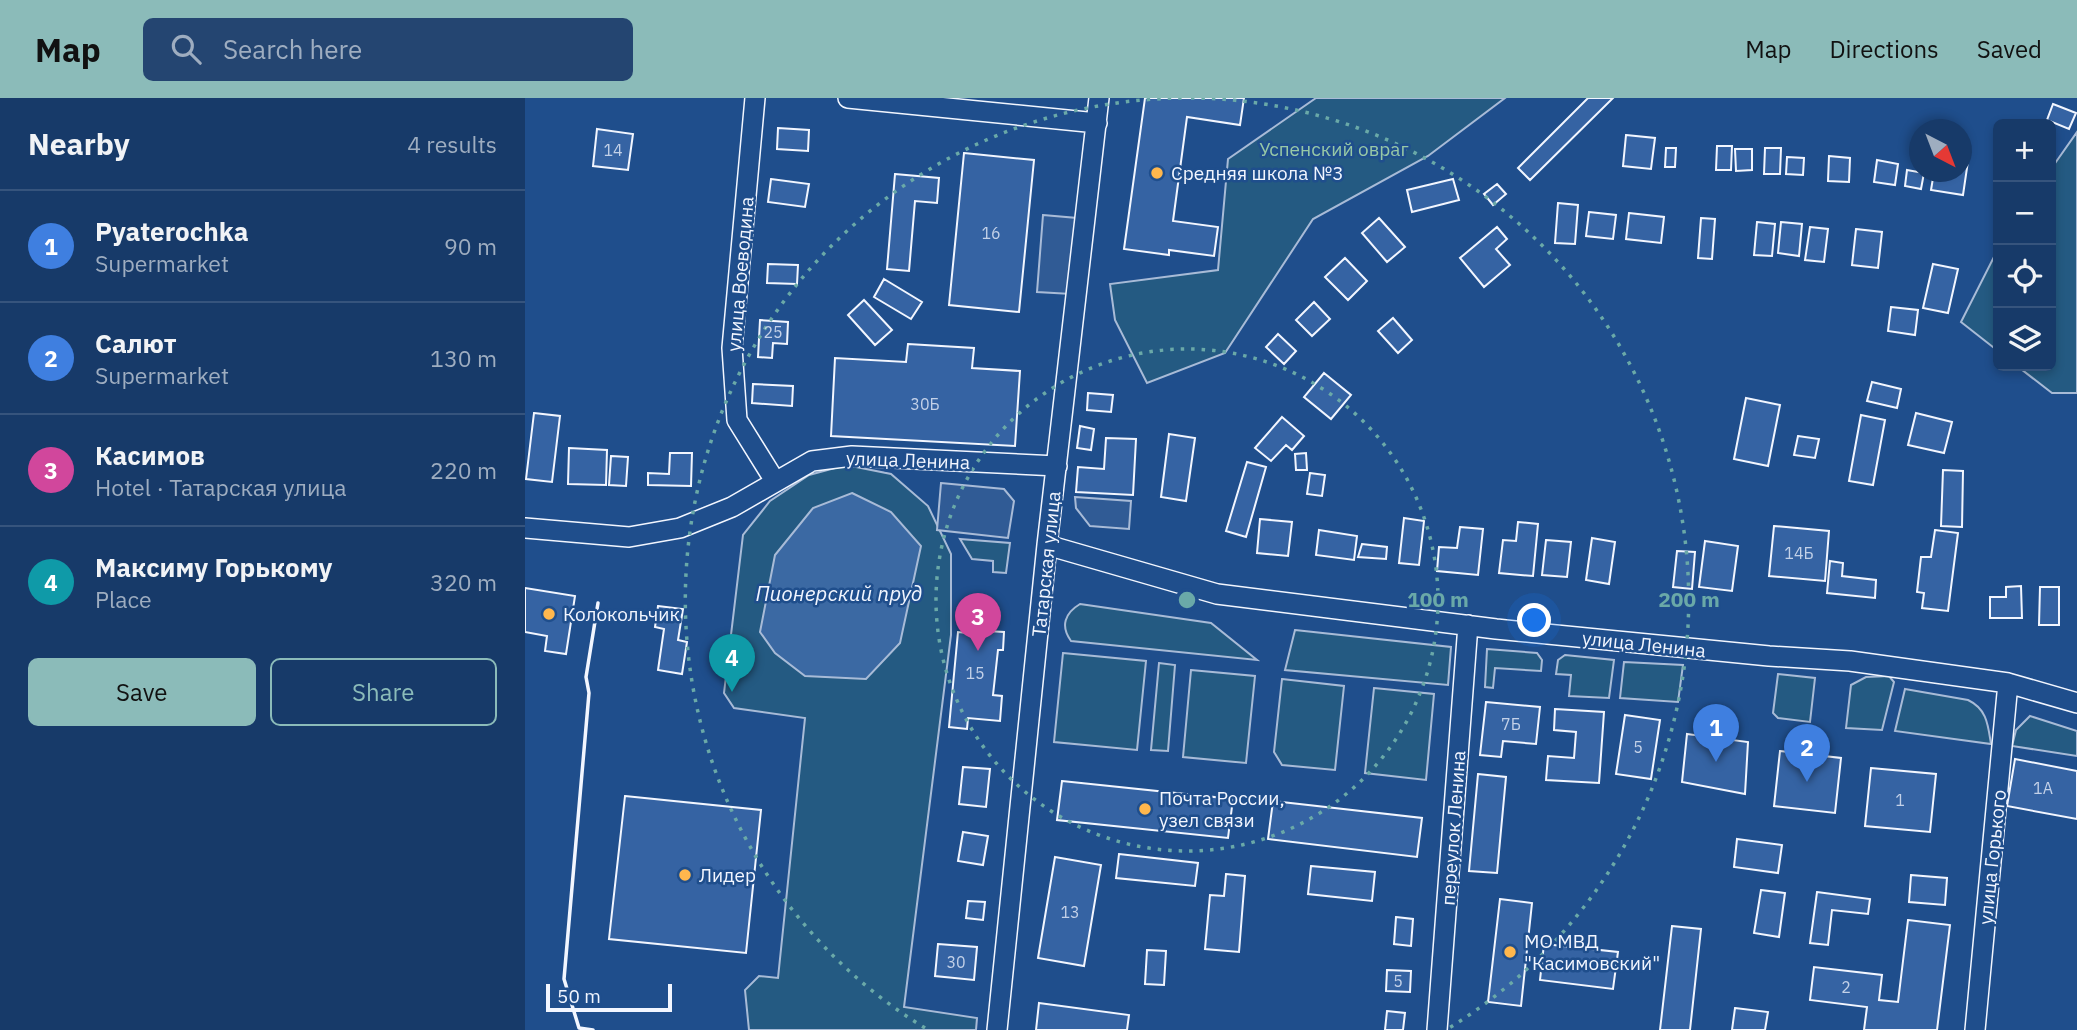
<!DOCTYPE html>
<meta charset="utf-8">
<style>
:root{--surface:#173a69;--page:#244571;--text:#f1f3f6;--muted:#9eadc0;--line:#36547d;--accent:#8bbbb9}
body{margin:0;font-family:"IBM Plex Sans",sans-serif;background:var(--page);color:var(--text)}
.controls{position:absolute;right:21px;top:21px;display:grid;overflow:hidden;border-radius:10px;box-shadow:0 4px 10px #0003}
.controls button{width:63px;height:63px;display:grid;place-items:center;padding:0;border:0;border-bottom:2px solid var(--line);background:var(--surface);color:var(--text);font:35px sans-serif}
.compass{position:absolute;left:1384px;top:21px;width:63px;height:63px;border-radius:50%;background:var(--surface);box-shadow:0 4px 10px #0003;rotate:138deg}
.scale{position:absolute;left:21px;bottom:18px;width:126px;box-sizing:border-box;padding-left:7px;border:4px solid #f2f6ff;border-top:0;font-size:19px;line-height:24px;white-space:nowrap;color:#f2f6ff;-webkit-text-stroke:5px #1f4e8c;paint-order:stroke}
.you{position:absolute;left:1010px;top:523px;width:24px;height:24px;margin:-18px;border:5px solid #fff;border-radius:50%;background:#1a73e8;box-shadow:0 0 0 10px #1a73e833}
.badge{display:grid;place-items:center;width:46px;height:46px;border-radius:50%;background:var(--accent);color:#fff;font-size:23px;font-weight:700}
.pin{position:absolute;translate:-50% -58px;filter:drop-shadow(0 2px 4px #0008)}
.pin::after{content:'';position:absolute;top:37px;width:24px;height:21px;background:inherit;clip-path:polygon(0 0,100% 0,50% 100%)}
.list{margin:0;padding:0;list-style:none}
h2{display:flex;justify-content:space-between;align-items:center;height:91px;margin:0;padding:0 28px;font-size:30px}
h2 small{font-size:23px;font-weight:400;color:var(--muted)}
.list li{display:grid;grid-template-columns:46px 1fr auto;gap:21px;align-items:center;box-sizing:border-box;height:112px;padding:0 28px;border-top:2px solid var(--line)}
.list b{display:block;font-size:26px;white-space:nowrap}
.list p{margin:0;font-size:23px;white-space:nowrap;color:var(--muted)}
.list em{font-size:23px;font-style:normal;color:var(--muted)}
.actions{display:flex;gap:14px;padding:21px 28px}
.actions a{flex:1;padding:16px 0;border:2px solid var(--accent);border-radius:10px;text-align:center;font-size:24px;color:var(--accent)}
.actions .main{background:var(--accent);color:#111}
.icon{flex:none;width:38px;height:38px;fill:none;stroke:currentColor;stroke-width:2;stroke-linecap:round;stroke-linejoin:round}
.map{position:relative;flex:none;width:1552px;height:932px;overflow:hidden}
header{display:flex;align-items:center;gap:42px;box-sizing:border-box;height:98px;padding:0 35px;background:var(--accent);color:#111}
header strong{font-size:33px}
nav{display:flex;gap:38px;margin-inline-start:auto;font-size:24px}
.search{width:490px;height:63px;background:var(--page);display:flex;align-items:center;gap:18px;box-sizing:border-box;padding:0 24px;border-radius:10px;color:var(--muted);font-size:26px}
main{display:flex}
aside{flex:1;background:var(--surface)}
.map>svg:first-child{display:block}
.green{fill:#245a82;stroke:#a8bbd7;stroke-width:2}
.parking{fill:#305b95;stroke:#a8bbd7;stroke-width:2}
.water{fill:#3b69a3;stroke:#a8bbd7;stroke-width:2}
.building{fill:#3563a3;stroke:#f2f6ff;stroke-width:2}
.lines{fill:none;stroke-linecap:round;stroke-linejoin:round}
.minor-casing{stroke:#f2f6ff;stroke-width:22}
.minor{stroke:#1f4e8c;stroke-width:19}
.wall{stroke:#f2f6ff;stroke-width:3.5}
.ring{fill:none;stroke:#6aa9a8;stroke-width:3.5;stroke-dasharray:3.5 7}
.poi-dot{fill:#ffb74d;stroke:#1f4e8c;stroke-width:2.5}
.labels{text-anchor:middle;stroke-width:5;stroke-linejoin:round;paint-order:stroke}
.number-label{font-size:16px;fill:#c3d1e8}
.park-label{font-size:19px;fill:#97c8a6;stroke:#1f4e8c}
.poi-label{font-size:19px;fill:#f2f6ff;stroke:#1f4e8c;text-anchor:start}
.street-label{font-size:19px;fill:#f2f6ff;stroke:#1f4e8c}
.water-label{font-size:21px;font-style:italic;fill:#f2f6ff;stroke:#1f4e8c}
.centre{fill:#6aa9a8;stroke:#1f4e8c;stroke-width:3.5}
.ring-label{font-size:21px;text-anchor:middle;font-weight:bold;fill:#6aa9a8;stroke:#1f4e8c;stroke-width:5;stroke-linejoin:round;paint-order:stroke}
</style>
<header>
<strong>Map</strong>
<div class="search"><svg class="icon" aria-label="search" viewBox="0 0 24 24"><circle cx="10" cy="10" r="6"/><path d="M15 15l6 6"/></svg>Search here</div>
<nav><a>Map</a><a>Directions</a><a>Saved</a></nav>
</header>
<main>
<aside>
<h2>Nearby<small>4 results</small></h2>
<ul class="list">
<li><span class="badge" style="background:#3f7fe0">1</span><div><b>Pyaterochka</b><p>Supermarket</p></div><em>90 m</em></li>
<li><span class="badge" style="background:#3f7fe0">2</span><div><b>Салют</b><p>Supermarket</p></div><em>130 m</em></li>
<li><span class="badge" style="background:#d1479c">3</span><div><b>Касимов</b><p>Hotel · Татарская улица</p></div><em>220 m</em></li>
<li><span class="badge" style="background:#0f9aa8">4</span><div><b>Максиму Горькому</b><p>Place</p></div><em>320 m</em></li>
</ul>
<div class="actions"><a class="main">Save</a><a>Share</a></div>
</aside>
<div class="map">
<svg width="1552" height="932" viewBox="0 0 1552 932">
<rect width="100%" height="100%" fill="#1f4e8c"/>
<!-- green -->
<path class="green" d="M 791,0 L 980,0 L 903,58 L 788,121 L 700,255 L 622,285 L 590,222 L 585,186 L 693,172 L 703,61 Z
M 1552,34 L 1552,295 L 1527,295 L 1492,268 L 1526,268 L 1526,71 Z
M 1473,151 L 1473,253 L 1436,224 Z
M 321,367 L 366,376 L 403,408 L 426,456 L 426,537 L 379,909 L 452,920 L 451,932 L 224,932 L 220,892 L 234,878 L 253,880 L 280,620 L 209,610 L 199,595 L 218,437 L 245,403 L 284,377 Z
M 435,441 L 485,445 L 481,475 L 468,474 L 468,463 L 447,461 Z
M 555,506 L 686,525 L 732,562 L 546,543 C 535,528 540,515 555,506 Z
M 770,532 L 926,549 L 923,587 L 760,572 Z
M 962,551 L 1012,555 L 1017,562 L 1016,573 L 970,570 L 968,590 L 960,589 Z
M 538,555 L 621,563 L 612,652 L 529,644 Z
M 1040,557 L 1089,562 L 1084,600 L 1044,598 L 1046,577 L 1031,576 L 1033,562 Z
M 1099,564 L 1158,567 L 1153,604 L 1095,600 Z
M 634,565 L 650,567 L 643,653 L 626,652 Z
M 666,572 L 730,578 L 721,665 L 658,659 Z
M 1253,576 L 1290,580 L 1285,624 L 1253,620 L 1248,615 Z
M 1364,578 L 1369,584 L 1357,632 L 1321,630 L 1326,587 L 1341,579 Z
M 757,581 L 819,588 L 810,672 L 757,667 L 749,654 Z
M 849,590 L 909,596 L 901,682 L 840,675 Z
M 1380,591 L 1443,602 C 1462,611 1463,627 1466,646 L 1370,633 Z
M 1505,618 L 1552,633 L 1552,658 L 1487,648 L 1491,632 Z"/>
<!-- parking -->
<path class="parking" d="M 518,117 L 552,120 L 546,196 L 512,194 Z
M 416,385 L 479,391 L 489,403 L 483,440 L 412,432 Z
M 550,399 L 606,403 L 604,431 L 565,428 L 551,410 Z"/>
<!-- water -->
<path class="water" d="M 327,395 L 366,414 L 396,448 L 375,545 L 341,581 L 280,578 L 250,555 L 235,534 L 250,457 L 288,410 Z"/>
<!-- building -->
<path class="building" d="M 620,0 L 719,0 L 715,27 L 662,19 L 648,123 L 693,129 L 689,158 L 644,152 L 644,157 L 599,151 Z
M 1063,0 L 1088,0 L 1005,82 L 993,70 Z
M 1528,6 L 1551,15 L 1544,31 L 1522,22 Z
M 253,30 L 284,32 L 283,53 L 252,51 Z
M 72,31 L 108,36 L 103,72 L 68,68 Z
M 1101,37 L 1130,40 L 1126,71 L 1098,68 Z
M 1192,48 L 1207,48 L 1206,72 L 1191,72 Z
M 1141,50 L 1151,50 L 1150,69 L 1140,69 Z
M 1240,50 L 1256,50 L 1255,76 L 1239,76 Z
M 1210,51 L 1227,51 L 1227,72 L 1211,73 Z
M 439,55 L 509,62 L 494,214 L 424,207 Z
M 1304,58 L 1325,60 L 1324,84 L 1303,83 Z
M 1262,59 L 1279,60 L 1278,77 L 1261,76 Z
M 1352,62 L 1373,66 L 1370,87 L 1349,84 Z
M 1436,62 L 1443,63 L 1438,97 L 1406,92 L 1409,74 L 1436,74 Z
M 1382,72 L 1399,75 L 1396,91 L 1380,88 Z
M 370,76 L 414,80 L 412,105 L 390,103 L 384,173 L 362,171 Z
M 246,81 L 284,86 L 280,109 L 243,104 Z
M 928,81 L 934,102 L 887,114 L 882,92 Z
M 972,86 L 981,96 L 968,107 L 959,96 Z
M 1033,105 L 1053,107 L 1050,146 L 1030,145 Z
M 1064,114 L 1091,117 L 1088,141 L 1061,138 Z
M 1104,115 L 1139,119 L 1136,145 L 1101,141 Z
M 854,120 L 880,149 L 862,164 L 837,135 Z
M 1176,120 L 1190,121 L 1187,161 L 1173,160 Z
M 1232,124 L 1250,126 L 1247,158 L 1229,157 Z
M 1256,124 L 1277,126 L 1274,158 L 1253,155 Z
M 972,129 L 982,141 L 971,151 L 985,167 L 959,189 L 935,160 Z
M 1285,129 L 1303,131 L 1299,164 L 1280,162 Z
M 1331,131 L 1357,134 L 1353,170 L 1327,167 Z
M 820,160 L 842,183 L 823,202 L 800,179 Z
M 243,166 L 273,167 L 272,186 L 242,185 Z
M 1408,166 L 1433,171 L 1423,215 L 1398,210 Z
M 359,181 L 397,204 L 386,221 L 349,199 Z
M 339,202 L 367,232 L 350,247 L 323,217 Z
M 789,204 L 805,221 L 787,238 L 771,222 Z
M 1366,209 L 1393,212 L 1390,237 L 1363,233 Z
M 868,220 L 887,242 L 873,255 L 853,233 Z
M 235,222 L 263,224 L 262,246 L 248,245 L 247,260 L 233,259 Z
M 753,236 L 771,253 L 759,266 L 741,249 Z
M 383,246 L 449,250 L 447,270 L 495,273 L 490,348 L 306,338 L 310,260 L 381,264 Z
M 799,275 L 826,297 L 806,321 L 779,299 Z
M 1347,284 L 1376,291 L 1372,310 L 1342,303 Z
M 228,286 L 268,288 L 267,308 L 227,305 Z
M 563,295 L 588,297 L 586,314 L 562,312 Z
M 1221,300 L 1255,307 L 1243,368 L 1209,361 Z
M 9,315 L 35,318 L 27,384 L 1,381 Z
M 1391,315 L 1427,324 L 1419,355 L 1383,347 Z
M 1336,317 L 1360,322 L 1348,387 L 1324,383 Z
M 757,319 L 779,338 L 767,352 L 761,347 L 746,363 L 730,350 Z
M 555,328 L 569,331 L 566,352 L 552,350 Z
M 644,336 L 670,340 L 661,403 L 636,399 Z
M 1273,338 L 1294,341 L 1290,360 L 1269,357 Z
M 581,340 L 611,341 L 608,397 L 551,394 L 553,369 L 579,371 Z
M 44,350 L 82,352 L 81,387 L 43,386 Z
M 145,355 L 167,355 L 166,388 L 123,387 L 123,375 L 144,376 Z
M 781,355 L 782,372 L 771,372 L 770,356 Z
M 86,358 L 103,359 L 101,388 L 84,387 Z
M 722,364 L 741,369 L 721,439 L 701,433 Z
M 1418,372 L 1438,373 L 1437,429 L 1416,428 Z
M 785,375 L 800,377 L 797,398 L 782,396 Z
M 879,420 L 899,423 L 894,467 L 874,465 Z
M 735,421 L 767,424 L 763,458 L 732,455 Z
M 993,424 L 1013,426 L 1008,478 L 974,475 L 978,442 L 991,443 Z
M 1249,428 L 1304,433 L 1300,483 L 1244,478 Z
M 935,429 L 958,431 L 953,477 L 912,473 L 914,449 L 932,450 Z
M 794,432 L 832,438 L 829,462 L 791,457 Z
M 1410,432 L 1433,435 L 1423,513 L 1397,510 L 1399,495 L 1392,494 L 1396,459 L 1406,459 Z
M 1067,440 L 1090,444 L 1084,486 L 1061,482 Z
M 1021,442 L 1046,444 L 1042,479 L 1017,477 Z
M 1180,443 L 1213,448 L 1207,493 L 1174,489 Z
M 837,446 L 862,449 L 861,461 L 833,459 Z
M 1152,453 L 1170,454 L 1167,491 L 1148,489 Z
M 1305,463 L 1318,465 L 1317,478 L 1351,482 L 1350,500 L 1302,495 Z
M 1496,488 L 1497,520 L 1465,520 L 1465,499 L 1481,499 L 1481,489 Z
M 1515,489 L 1534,489 L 1534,527 L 1514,527 Z
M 0,490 L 50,498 L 41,556 L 20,553 L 22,538 L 0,534 Z
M 133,508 L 158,511 L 153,542 L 162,544 L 157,576 L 133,572 L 139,531 L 130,529 Z
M 462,533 L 479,534 L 478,552 L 473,552 L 468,597 L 477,598 L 475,623 L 443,620 L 442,631 L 424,629 L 433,534 L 461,537 Z
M 961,604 L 1015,609 L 1011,646 L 978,643 L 976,659 L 955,657 Z
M 1030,611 L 1079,614 L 1074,685 L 1021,682 L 1023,658 L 1049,660 L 1051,634 L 1029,632 Z
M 1100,617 L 1135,622 L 1126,681 L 1091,676 Z
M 1162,636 L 1223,644 L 1220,696 L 1157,684 Z
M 1255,653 L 1316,660 L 1310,715 L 1249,708 Z
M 1490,661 L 1552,673 L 1552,721 L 1482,708 Z
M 438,669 L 465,671 L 461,709 L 434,706 Z
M 1346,670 L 1411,676 L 1405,734 L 1340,728 Z
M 953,676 L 981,679 L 972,775 L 944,773 Z
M 537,683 L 708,701 L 703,740 L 532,722 Z
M 100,698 L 236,712 L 221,855 L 84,841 Z
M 748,703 L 897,720 L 892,759 L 743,741 Z
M 438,734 L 463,738 L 458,767 L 433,763 Z
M 1212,741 L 1257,747 L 1253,775 L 1209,769 Z
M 594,756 L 673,765 L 670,788 L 591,780 Z
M 530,759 L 576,767 L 559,868 L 513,860 Z
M 786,768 L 850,774 L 847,803 L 783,796 Z
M 701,776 L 720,778 L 714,854 L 680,851 L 685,797 L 699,798 Z
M 1386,777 L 1422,780 L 1420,807 L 1384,804 Z
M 1236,792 L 1260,795 L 1254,839 L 1229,835 Z
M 1292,794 L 1345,801 L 1343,816 L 1307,812 L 1303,847 L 1285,845 Z
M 975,801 L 1007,805 L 996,908 L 963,904 Z
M 443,803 L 460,804 L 458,822 L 441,820 Z
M 871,819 L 888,821 L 886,848 L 869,846 Z
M 1383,822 L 1425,827 L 1412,932 L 1339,932 L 1342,909 L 1285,902 L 1289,869 L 1357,877 L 1354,902 L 1373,904 Z
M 1147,828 L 1176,831 L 1165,932 L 1135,932 Z
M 413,846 L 452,849 L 449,882 L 410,878 Z
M 1019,846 L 1093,854 L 1088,891 L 1015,882 Z
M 622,852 L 641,853 L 639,887 L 620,886 Z
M 862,872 L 886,873 L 885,894 L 861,893 Z
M 514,905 L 604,917 L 602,932 L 511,932 Z
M 1210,910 L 1243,914 L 1240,932 L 1207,932 Z
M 862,913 L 880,915 L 878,932 L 860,932 Z"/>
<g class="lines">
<defs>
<path id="minor" d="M 230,0 L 207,250 L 212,322 L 250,383
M 323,0 L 572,25
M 0,430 L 104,439 L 155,430 L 207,409 L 287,363 L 327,358 L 532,368
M 522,447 L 692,496 L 971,531 L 1244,558 L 1325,563 L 1483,585 L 1552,605
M 472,932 L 522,447 L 574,0
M 912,932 L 943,527
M 1450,932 L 1483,585"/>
</defs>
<!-- minor casing -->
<use href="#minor" class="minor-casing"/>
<!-- minor -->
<use href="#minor" class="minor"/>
<!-- wall -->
<path class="wall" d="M 68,932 L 54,930 L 39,881 L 64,595 L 61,579 L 73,505"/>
</g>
<!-- distance rings -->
<g class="ring">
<circle cx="662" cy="502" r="251"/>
<path d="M400 930A502 502 0 0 1 658 0M666 0A502 502 0 0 1 924 930"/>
</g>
<!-- markers -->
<g class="poi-dot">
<circle cx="632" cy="75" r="7"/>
<circle cx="24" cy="516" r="7"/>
<circle cx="620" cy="711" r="7"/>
<circle cx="160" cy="777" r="7"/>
<circle cx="985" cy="854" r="7"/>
</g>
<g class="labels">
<!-- number labels -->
<g class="number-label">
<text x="88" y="58">14</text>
<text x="466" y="141">16</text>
<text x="248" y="240">25</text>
<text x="400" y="312">30Б</text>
<text x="1274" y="461">14Б</text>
<text x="450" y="581">15</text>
<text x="986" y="632">7Б</text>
<text x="1113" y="655">5</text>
<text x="1518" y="696">1А</text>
<text x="1375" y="708">1</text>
<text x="545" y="820">13</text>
<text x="431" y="870">30</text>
<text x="873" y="889">5</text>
<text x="1321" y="895">2</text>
</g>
<!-- park labels -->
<g class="park-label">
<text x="809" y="58">Успенский овраг</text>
</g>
<!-- poi labels -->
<g class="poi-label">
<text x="646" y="82">Средняя школа №3</text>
<text x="38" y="523">Колокольчик</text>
<text x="634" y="707">Почта России,<tspan x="634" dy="22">узел связи</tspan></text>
<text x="174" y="784">Лидер</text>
<text x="999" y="850">МО МВД<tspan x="999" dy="22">"Касимовский"</tspan></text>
</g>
<!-- street labels -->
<g class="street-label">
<text transform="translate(215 176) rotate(-85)" y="7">улица Воеводина</text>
<text transform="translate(383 362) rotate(2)" y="7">улица Ленина</text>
<text transform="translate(521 466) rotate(-84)" y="7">Татарская улица</text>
<text transform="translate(1119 546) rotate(6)" y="7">улица Ленина</text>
<text transform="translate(928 730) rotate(-86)" y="7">переулок Ленина</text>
<text transform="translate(1467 759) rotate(-84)" y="7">улица Горького</text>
</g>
<!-- water labels -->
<g class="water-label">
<text x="314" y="503">Пионерский пруд</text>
</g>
</g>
<circle cx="662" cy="502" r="10" class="centre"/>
<g class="ring-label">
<text x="913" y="509">100 m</text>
<text x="1164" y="509">200 m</text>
</g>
</svg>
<div class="controls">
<button>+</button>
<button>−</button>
<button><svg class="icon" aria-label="locate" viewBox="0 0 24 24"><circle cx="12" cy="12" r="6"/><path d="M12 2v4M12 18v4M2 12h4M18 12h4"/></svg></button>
<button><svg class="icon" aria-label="layers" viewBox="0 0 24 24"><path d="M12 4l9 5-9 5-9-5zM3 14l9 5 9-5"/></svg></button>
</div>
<svg class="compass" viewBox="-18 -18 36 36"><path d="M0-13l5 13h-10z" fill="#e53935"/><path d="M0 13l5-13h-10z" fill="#9eadc0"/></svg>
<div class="scale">50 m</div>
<div class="you"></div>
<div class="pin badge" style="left:1191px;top:664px;background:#3f7fe0">1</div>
<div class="pin badge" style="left:1282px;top:684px;background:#3f7fe0">2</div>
<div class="pin badge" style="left:453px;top:553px;background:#d1479c">3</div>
<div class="pin badge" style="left:207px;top:594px;background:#0f9aa8">4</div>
</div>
</main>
